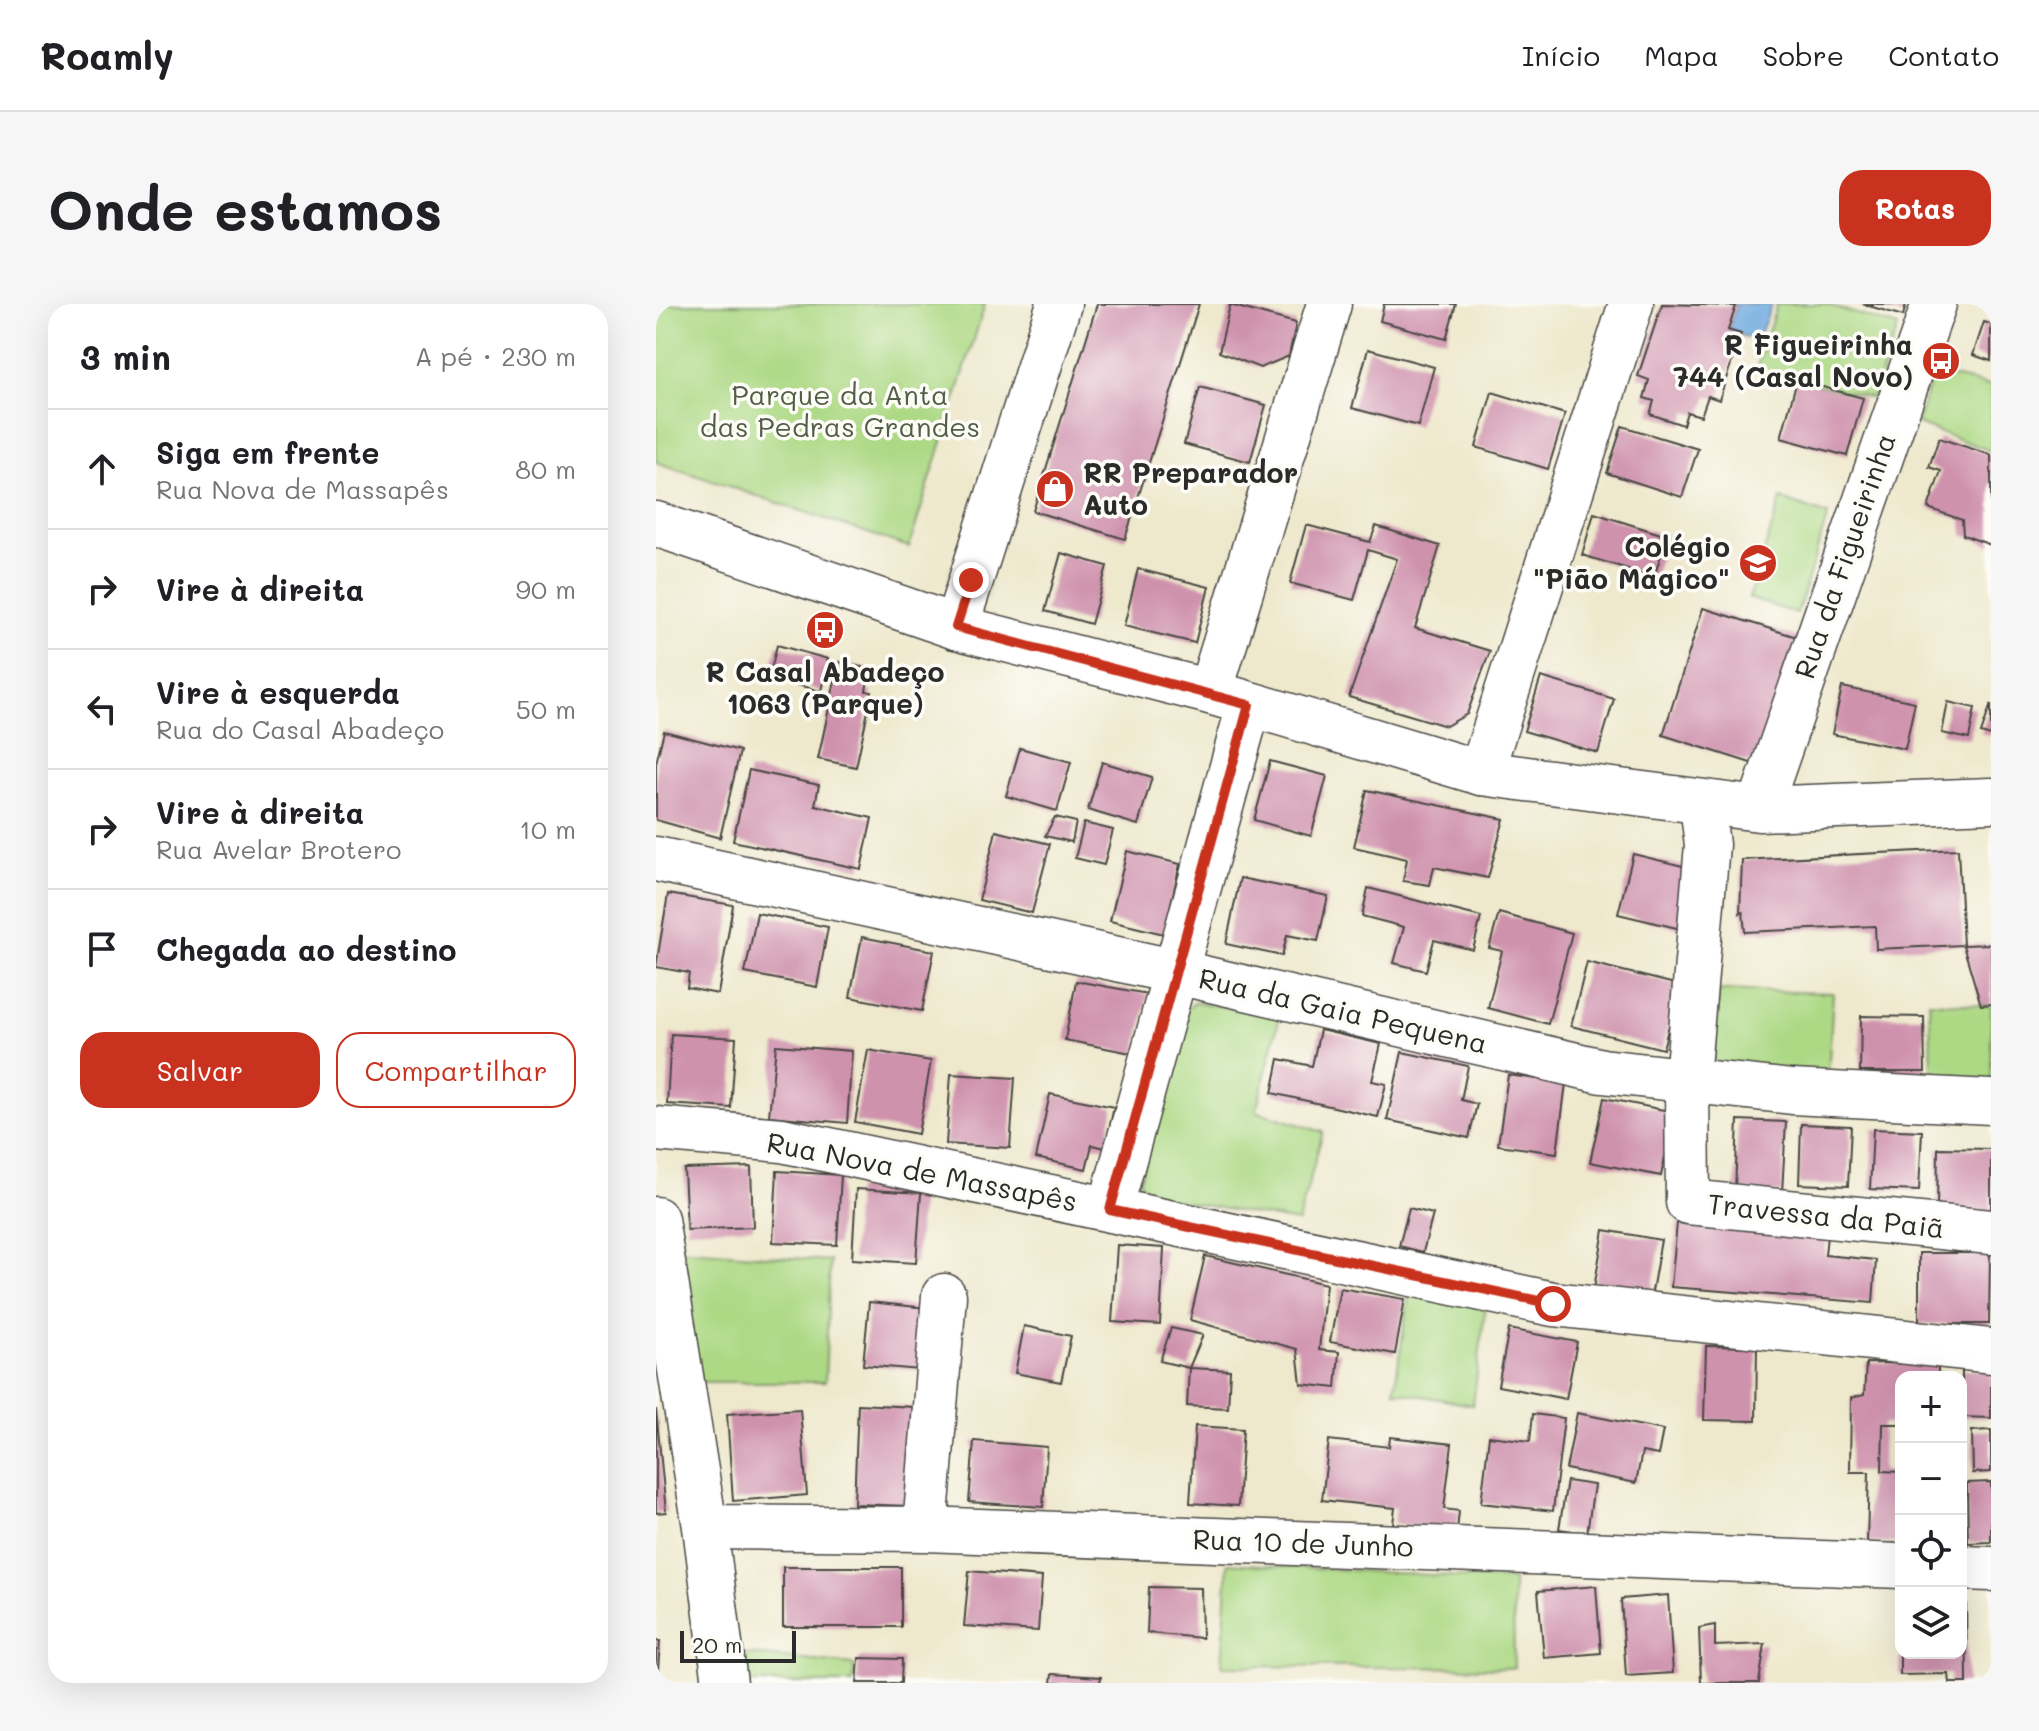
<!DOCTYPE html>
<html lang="pt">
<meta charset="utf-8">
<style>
:root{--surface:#fff;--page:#f6f6f6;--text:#202124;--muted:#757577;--line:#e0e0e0;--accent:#c8321e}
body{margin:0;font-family:Mali,sans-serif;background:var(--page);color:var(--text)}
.controls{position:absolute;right:24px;bottom:24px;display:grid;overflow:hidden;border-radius:16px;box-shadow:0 8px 32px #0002}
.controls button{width:72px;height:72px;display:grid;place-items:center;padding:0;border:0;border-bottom:2px solid var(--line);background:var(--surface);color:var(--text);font:40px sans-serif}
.scale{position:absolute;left:24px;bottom:20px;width:116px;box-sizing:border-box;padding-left:8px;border:4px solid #2b2b2b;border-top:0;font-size:22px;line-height:28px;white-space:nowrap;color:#2b2b2b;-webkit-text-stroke:6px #fdfcf7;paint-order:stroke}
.stop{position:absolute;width:24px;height:24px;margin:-18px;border:6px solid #c8321e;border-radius:50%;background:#fff}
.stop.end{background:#c8321e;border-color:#fff;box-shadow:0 2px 8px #0008}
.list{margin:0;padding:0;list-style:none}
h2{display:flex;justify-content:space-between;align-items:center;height:104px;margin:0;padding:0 32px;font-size:34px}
h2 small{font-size:26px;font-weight:400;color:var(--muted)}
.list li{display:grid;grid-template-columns:52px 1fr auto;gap:24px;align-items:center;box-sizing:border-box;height:120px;padding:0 32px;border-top:2px solid var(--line)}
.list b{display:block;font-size:30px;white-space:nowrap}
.list p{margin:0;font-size:26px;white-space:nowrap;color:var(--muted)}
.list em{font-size:26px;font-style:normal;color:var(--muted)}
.actions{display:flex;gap:16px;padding:24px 32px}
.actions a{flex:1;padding:18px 0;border:2px solid var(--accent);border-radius:24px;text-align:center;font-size:28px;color:var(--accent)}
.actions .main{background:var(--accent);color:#fff}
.icon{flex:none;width:44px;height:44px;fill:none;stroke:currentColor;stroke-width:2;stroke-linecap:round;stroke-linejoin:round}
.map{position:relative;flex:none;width:1335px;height:1379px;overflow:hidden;border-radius:24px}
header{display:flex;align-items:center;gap:48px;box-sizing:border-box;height:112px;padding:0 40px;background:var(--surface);border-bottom:2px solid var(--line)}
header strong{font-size:38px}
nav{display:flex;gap:44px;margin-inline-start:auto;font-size:28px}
.intro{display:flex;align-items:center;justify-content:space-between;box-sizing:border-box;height:192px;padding:0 48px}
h1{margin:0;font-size:56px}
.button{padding:20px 36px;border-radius:24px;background:var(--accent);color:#fff;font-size:28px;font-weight:700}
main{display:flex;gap:48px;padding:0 48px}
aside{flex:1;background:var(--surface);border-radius:24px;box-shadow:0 8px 32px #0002}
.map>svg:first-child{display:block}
.green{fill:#add985;stroke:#6c8258;stroke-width:2}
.water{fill:#6faae0;stroke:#4d6a86;stroke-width:2}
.building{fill:#cf92ad}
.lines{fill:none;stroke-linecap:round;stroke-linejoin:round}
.minor-casing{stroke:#484743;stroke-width:47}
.tertiary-casing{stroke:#484743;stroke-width:47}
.minor{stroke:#fff;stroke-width:44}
.tertiary{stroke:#fff;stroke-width:44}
.route{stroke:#c8321e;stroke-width:10}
.labels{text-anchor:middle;stroke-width:7;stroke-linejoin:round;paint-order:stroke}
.poi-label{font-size:28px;font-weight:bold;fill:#2b2b2b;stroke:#fdfcf7;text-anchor:end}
.park-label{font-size:28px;fill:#525f46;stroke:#fdfcf7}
.street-label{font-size:28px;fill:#2b2b2b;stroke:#fdfcf7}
</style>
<header>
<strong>Roamly</strong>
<nav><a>Início</a><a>Mapa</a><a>Sobre</a><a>Contato</a></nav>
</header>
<div class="intro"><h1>Onde estamos</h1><a class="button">Rotas</a></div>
<main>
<aside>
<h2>3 min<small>A pé · 230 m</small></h2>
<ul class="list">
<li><svg class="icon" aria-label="ahead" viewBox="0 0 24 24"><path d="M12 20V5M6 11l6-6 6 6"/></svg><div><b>Siga em frente</b><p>Rua Nova de Massapês</p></div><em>80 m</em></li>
<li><svg class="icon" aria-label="right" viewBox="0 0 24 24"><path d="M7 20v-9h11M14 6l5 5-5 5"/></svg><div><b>Vire à direita</b></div><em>90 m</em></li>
<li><svg class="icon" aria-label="left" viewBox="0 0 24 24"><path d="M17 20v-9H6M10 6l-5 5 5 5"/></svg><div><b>Vire à esquerda</b><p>Rua do Casal Abadeço</p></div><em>50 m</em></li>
<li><svg class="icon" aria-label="right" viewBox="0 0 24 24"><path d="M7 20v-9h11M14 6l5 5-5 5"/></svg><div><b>Vire à direita</b><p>Rua Avelar Brotero</p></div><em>10 m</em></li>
<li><svg class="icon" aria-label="arrive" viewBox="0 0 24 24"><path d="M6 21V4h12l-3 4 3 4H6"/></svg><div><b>Chegada ao destino</b></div></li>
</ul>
<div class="actions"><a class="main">Salvar</a><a>Compartilhar</a></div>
</aside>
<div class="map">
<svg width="1335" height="1379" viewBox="0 0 1335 1379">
<rect width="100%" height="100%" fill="#fdfcf7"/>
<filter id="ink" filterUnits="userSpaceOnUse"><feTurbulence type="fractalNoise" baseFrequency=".0125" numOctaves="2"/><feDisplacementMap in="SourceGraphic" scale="16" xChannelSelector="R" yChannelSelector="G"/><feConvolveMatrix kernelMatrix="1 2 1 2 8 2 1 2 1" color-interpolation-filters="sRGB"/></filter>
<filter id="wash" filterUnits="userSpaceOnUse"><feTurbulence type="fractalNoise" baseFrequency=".006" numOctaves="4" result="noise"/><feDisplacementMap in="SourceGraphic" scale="32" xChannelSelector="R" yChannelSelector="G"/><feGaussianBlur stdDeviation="1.8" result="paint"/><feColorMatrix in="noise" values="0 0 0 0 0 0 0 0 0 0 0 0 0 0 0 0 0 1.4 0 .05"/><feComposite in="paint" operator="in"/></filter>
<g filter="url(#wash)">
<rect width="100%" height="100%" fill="#eee8cc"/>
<!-- green -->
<path class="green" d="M 0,0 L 329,0 L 253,243 L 0,158 Z
M 1121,0 L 1169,0 L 1242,23 L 1217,94 L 1100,66 Z
M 1277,68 L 1335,82 L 1335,147 L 1261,120 Z
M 1125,195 L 1172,211 L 1141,310 L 1093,294 Z
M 1063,686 L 1177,689 L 1172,774 L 1057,767 Z
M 539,698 L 624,712 L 600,807 L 667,828 L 642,918 L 491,891 L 484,877 L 527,709 Z
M 1273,698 L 1335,702 L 1335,780 L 1277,784 Z
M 21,945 L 174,957 L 169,1078 L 37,1078 Z
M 754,987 L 830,999 L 817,1101 L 738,1087 Z
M 572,1259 L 857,1276 L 858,1364 L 566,1362 Z
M 88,1350 L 198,1361 L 197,1379 L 89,1379 Z"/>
<!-- water -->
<path class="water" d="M 1075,0 L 1116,0 L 1101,38 L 1072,26 L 1080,2 Z"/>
<g id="blocks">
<!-- building -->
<path class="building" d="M 441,0 L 543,0 L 469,235 L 377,207 Z
M 728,0 L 800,0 L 790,35 L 724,17 Z
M 1006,0 L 1080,2 L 1072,26 L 1085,30 L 1063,96 L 1052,92 L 1045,112 L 1031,108 L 1027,121 L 994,110 L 998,97 L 988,94 L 993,76 L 982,72 Z
M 1206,0 L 1250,0 L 1247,12 Z
M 574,1 L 640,19 L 633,52 L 604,64 L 563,48 Z
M 1328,18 L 1335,20 L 1335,57 L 1317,51 Z
M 712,45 L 778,63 L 762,122 L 696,104 Z
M 1141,76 L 1207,94 L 1191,152 L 1125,134 Z
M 544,83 L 610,101 L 594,158 L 528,140 Z
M 836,88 L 909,110 L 892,165 L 820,143 Z
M 966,122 L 1042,145 L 1026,193 L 951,169 Z
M 1283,134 L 1335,151 L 1335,241 L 1307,231 L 1306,216 L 1272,204 L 1285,167 L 1273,163 Z
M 938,209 L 1011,232 L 998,273 L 926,251 Z
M 650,221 L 714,238 L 720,222 L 784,242 L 759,324 L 834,347 L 811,410 L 790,422 L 693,393 L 741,255 L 712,246 L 698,296 L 634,279 Z
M 405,249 L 451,262 L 435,320 L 389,307 Z
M 482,265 L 553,283 L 539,339 L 468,322 Z
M 1047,304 L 1144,334 L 1104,462 L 1007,431 Z
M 121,341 L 172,355 L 165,387 L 113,374 Z
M 183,358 L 214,365 L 210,387 L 216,388 L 200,463 L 162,455 Z
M 885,373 L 958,395 L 942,449 L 868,427 Z
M 1186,383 L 1259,398 L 1249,445 L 1176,430 Z
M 1292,398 L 1319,404 L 1313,435 L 1286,429 Z
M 1335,400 L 1335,432 L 1325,429 Z
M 8,427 L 84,447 L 64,534 L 0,516 L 0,459 Z
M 364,444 L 415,458 L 401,507 L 350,492 Z
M 614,457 L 671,472 L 655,532 L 598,516 Z
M 446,458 L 496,473 L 482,521 L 432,506 Z
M 93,466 L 163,481 L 159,501 L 216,514 L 205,565 L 77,537 Z
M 711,486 L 848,515 L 832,574 L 778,563 L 774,581 L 747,577 L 751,555 L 698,543 Z
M 399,513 L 420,518 L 416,538 L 389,532 Z
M 428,519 L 457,526 L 448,561 L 419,554 Z
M 340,527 L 394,540 L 376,609 L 323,596 Z
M 1302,545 L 1307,641 L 1220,645 L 1219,622 L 1089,628 L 1087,608 L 1084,609 L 1086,556 Z
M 471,547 L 524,560 L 508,630 L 454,617 Z
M 977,550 L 1039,565 L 1025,625 L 962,610 Z
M 584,574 L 672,592 L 662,637 L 631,631 L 626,652 L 570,640 Z
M 712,584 L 825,613 L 817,646 L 778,636 L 770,667 L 738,659 L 748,623 L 706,612 Z
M 12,590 L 77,601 L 62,690 L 31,684 L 33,669 L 0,663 Z
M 101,609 L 172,623 L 161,683 L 89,669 Z
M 843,609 L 916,629 L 892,720 L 832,704 L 846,647 L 833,644 Z
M 206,633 L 278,647 L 266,707 L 194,693 Z
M 1335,640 L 1335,700 L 1325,701 L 1307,641 Z
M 931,658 L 1023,681 L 1007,745 L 915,722 Z
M 420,677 L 492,690 L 480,750 L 409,736 Z
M 1205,712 L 1268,713 L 1269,768 L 1204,768 Z
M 664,726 L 725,740 L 716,777 L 730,780 L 722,813 L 616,789 L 623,755 L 656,762 Z
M 15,730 L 80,734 L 75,804 L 11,800 Z
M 120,741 L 196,747 L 191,819 L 113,812 Z
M 212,746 L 275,757 L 262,830 L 199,818 Z
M 746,748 L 812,762 L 805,796 L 821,800 L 813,834 L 731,816 Z
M 295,770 L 359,774 L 354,844 L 290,840 Z
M 852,771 L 910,779 L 901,849 L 842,841 Z
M 394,790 L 458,803 L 449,844 L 436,841 L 430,865 L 380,854 Z
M 948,794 L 1018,808 L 1005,872 L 934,858 Z
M 1082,816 L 1130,818 L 1126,889 L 1079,886 Z
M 1145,820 L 1195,822 L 1192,882 L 1143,880 Z
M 1217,825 L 1266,827 L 1263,887 L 1214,885 Z
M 1282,844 L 1335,845 L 1335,906 L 1281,905 Z
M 95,863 L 97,923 L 31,926 L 28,865 Z
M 121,867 L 185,871 L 181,941 L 117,938 Z
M 200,885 L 265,889 L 260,959 L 196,955 Z
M 753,904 L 777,910 L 767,948 L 743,942 Z
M 1021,919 L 1171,931 L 1169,951 L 1220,956 L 1217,999 L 1015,983 Z
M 948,926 L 1005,936 L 995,993 L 938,984 Z
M 461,941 L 508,944 L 504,1021 L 456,1018 Z
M 1263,949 L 1334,949 L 1333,1020 L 1263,1020 Z
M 549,952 L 670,980 L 663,1046 L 683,1048 L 680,1084 L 645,1080 L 641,1045 L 534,1016 Z
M 684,984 L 749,995 L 739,1050 L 674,1038 Z
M 213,998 L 271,1004 L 264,1066 L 207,1061 Z
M 368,1022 L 415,1032 L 405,1078 L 359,1069 Z
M 515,1024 L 547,1031 L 533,1064 L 504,1057 Z
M 853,1025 L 921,1038 L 910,1095 L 842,1082 Z
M 1050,1042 L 1101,1043 L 1100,1117 L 1048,1116 Z
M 1210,1059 L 1282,1060 L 1282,1073 L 1245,1073 L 1245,1120 L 1227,1120 L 1226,1167 L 1245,1168 L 1245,1239 L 1211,1239 L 1213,1168 L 1194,1168 L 1195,1094 L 1208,1091 Z
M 533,1064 L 574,1066 L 572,1104 L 531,1102 Z
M 1306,1066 L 1335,1066 L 1335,1114 L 1306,1113 Z
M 202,1100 L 258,1103 L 254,1202 L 198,1200 Z
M 0,1105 L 10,1208 L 0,1209 Z
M 144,1105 L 151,1191 L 77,1197 L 71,1110 Z
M 921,1109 L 1007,1126 L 1002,1151 L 986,1148 L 980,1179 L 910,1165 Z
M 877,1110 L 908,1114 L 897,1207 L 825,1199 L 833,1132 L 874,1137 Z
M 539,1122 L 587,1125 L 582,1202 L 534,1199 Z
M 1335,1126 L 1335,1168 L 1317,1169 L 1316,1127 Z
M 734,1133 L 796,1140 L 788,1205 L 803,1207 L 801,1227 L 737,1220 L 739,1204 L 666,1196 L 673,1136 L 733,1143 Z
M 318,1137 L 391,1143 L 387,1203 L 313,1198 Z
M 911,1177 L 938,1181 L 931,1229 L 903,1225 Z
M 1335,1178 L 1335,1238 L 1312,1239 L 1311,1179 Z
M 127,1263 L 245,1263 L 245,1323 L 127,1323 Z
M 313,1267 L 386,1273 L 382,1327 L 308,1322 Z
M 940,1282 L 945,1349 L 888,1354 L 882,1287 Z
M 493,1283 L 545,1284 L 546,1334 L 491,1329 Z
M 1012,1291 L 1017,1369 L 970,1372 L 965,1295 Z
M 1305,1291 L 1310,1291 L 1311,1379 L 1294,1379 L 1293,1370 L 1244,1371 L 1244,1349 L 1305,1349 Z
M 1059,1321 L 1059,1342 L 1109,1340 L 1103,1379 L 1045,1379 L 1043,1324 Z
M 0,1337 L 4,1337 L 2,1367 L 0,1367 Z
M 203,1354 L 246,1355 L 245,1379 L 201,1379 Z
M 396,1370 L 445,1373 L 444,1379 L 395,1379 Z"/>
</g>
</g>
<g filter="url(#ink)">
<use href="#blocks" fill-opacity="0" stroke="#484743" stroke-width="2"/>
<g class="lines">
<defs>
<path id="minor" d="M 300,323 L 403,0
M 554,388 L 673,0
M 825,469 L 975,0
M 1046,500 L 1051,541 L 1031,775 L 1032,898 L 1335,928
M 0,555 L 521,668 L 946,767 L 1136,788 L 1335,798
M 0,825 L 126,836 L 897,1000 L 1335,1047
M 454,906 L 593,401
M 0,915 L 49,1223 L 69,1379
M 49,1223 L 269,1225 L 1245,1262
M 269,1225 L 288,992
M 1305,1264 L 1335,1265"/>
<path id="tertiary" d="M 0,220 L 300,323 L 554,388 L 825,469 L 1103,505 L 1335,496
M 1103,505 L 1278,0"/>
</defs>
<!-- minor casing -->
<use href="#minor" class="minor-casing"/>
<!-- tertiary casing -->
<use href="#tertiary" class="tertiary-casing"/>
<!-- minor -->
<use href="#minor" class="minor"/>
<!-- tertiary -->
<use href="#tertiary" class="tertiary"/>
</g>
</g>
<g class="lines" filter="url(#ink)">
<!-- route -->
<path class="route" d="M 315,276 L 300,323 L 593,401 L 454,906 L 897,1000"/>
</g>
<!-- icons -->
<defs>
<symbol id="bus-disc" viewBox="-11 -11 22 22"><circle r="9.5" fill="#c8321e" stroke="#fdfcf7"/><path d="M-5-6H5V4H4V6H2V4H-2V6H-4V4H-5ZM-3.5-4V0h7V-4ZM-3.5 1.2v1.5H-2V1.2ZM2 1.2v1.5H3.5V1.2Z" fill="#fff"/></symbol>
<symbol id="shop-disc" viewBox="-11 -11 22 22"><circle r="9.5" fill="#c8321e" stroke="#fdfcf7"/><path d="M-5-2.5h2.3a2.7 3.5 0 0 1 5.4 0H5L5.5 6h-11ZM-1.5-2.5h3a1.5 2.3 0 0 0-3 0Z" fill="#fff"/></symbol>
<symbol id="school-disc" viewBox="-11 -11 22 22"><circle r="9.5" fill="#c8321e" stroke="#fdfcf7"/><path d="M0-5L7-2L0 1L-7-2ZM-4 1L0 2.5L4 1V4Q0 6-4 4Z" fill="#fff"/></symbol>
</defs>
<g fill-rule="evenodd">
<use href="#bus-disc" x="1263" y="35" width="44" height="44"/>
<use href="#shop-disc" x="377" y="163" width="44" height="44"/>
<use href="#school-disc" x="1080" y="237" width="44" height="44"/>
<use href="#bus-disc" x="147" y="304" width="44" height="44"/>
</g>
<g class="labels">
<!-- poi labels -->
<g class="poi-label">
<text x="1257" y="51">R Figueirinha<tspan x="1257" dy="32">744 (Casal Novo)</tspan></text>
<text x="427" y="179" text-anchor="start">RR Preparador<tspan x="427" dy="32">Auto</tspan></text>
<text x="1074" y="253">Colégio<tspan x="1074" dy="32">"Pião Mágico"</tspan></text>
<text x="169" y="378" text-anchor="middle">R Casal Abadeço<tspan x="169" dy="32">1063 (Parque)</tspan></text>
</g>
<!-- park labels -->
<g class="park-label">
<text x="184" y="101">Parque da Anta<tspan x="184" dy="32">das Pedras Grandes</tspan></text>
</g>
<!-- street labels -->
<g class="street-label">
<text transform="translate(1189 252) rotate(-71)" y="10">Rua da Figueirinha</text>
<text transform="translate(687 707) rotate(13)" y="10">Rua da Gaia Pequena</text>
<text transform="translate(266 868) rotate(11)" y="10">Rua Nova de Massapês</text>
<text transform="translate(1170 912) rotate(6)" y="10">Travessa da Paiã</text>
<text transform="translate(647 1239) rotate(2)" y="10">Rua 10 de Junho</text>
</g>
</g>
</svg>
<div class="controls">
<button>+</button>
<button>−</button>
<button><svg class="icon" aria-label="locate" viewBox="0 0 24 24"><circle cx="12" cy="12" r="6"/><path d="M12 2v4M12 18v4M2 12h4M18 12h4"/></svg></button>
<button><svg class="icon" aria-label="layers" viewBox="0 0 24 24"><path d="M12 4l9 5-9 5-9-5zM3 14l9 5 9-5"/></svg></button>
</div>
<div class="scale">20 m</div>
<div class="stop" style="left:897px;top:1000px"></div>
<div class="stop end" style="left:315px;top:276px"></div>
</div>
</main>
